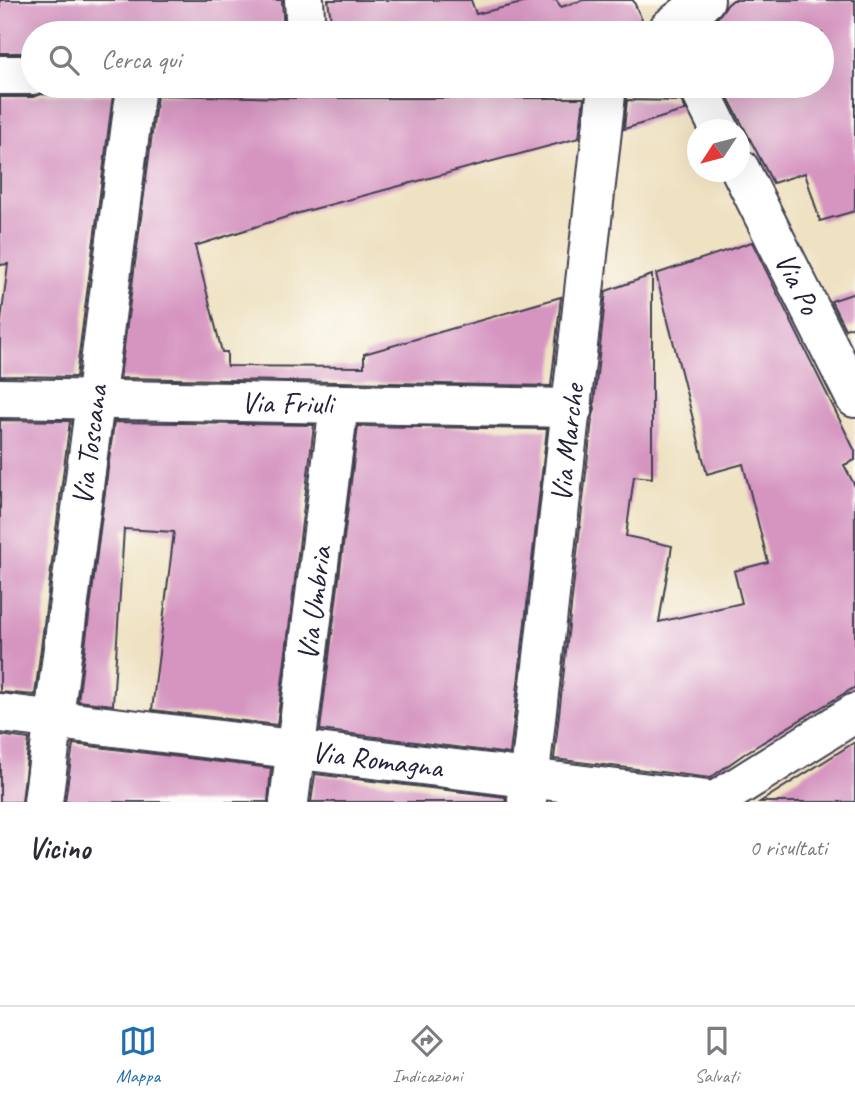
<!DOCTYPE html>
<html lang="it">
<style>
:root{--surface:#fff;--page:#f2f2f3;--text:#2b2b33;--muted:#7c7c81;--line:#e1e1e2;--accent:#1f6fb2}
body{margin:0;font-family:Caveat,sans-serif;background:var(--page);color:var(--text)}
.compass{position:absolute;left:687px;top:119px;width:63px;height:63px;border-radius:50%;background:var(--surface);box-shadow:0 7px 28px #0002;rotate:234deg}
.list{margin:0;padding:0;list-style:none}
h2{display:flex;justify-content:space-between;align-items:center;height:91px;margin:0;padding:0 28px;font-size:30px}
h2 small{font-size:23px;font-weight:400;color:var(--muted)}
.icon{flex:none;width:38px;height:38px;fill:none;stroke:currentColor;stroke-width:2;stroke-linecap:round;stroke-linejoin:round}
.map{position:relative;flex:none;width:855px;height:802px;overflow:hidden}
.search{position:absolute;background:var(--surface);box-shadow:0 7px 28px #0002;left:21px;right:21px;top:21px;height:77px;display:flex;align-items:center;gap:18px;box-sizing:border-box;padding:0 24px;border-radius:38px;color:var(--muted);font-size:26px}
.sheet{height:203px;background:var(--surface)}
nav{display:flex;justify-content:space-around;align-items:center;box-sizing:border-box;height:98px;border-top:2px solid var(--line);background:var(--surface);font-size:19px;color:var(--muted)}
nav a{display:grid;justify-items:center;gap:4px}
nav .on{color:var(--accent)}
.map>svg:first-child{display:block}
.building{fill:#d695c1}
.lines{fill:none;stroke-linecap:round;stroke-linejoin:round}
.street-casing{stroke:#413f4f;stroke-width:42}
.street{stroke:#fff;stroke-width:38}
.labels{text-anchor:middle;stroke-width:5;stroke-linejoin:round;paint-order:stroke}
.street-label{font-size:30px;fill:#22223b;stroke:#fdfcf7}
</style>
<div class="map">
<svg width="855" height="802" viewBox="0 0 855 802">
<rect width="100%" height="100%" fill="#fdfcf7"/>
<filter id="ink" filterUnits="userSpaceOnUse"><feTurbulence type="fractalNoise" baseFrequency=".0143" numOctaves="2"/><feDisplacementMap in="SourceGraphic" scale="14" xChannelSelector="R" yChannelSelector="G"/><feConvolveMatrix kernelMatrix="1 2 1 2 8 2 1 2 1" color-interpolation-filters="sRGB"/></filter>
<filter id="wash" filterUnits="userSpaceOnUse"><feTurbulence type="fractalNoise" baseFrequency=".00686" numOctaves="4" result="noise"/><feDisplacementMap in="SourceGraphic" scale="28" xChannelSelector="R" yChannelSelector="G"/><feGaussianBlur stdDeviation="1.57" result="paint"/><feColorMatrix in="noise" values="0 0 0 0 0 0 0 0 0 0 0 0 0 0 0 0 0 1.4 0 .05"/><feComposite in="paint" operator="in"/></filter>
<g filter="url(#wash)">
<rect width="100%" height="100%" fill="#efe2c3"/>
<g id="blocks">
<!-- building -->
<path class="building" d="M 0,0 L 282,0 L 284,33 L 33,33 L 33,53 L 0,53 Z
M 328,0 L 471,0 L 476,14 L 535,0 L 556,0 L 561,7 L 583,0 L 633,0 L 648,33 L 333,33 Z
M 733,0 L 855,0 L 855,211 L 820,221 L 805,173 L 773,183 L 722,86 L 822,86 L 822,33 L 698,33 L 718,17 L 726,6 Z
M 42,94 L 113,95 L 76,377 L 0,376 L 0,329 L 8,264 L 0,265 L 0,97 L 33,97 Z
M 157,95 L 295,98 L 584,98 L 579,138 L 299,213 L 195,246 L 222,352 L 227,352 L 227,366 L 364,367 L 364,354 L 561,297 L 551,386 L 120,378 Z
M 627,100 L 681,101 L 686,110 L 624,129 Z
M 752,242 L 855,451 L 855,460 L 844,465 L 855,486 L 855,687 L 747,752 L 710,778 L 554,759 L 592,419 L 595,409 L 594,403 L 606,291 L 652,275 L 652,478 L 634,476 L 626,536 L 672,546 L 659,622 L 742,603 L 734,571 L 768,562 L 743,464 L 707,474 L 656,274 Z
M 855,293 L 855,326 L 845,329 L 831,301 Z
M 0,420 L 70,421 L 35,695 L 0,692 Z
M 114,422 L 314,425 L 277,725 L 152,710 L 174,532 L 124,529 L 113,705 L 78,701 Z
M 358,426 L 547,429 L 510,754 L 320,730 Z
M 0,735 L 29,739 L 22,802 L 0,802 Z
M 855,742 L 855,802 L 760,802 Z
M 73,744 L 271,768 L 268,802 L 65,802 Z
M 315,774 L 505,797 L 506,802 L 311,802 Z"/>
</g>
</g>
<g filter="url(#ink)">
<use href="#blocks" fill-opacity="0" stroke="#413f4f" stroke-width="2"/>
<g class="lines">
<defs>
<g id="street">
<path d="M 304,0 L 306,33"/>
<path d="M 669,28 L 705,0"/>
<path d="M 0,75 L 33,75"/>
<path d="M 698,86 L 720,130"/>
<path id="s1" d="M 740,169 L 855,398"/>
<path id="s2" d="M 0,398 L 573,408"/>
<path id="s3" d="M 0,713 L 715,801 L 855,713"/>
<path id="s4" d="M 527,800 L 607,86"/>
<path id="s5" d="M 43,802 L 136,86"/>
<path id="s6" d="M 289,802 L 339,405"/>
</g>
</defs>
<!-- street casing -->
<use href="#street" class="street-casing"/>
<!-- street -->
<use href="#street" class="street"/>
</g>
</g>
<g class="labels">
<!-- street labels -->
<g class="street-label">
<text dy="10" stroke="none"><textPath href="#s1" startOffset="128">Via Po</textPath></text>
<text dy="10" stroke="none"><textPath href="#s2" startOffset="287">Via Friuli</textPath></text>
<text dy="10" stroke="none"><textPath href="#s5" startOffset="360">Via Toscana</textPath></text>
<text dy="10" stroke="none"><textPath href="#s4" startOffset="359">Via Marche</textPath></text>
<text dy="10" stroke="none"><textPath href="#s6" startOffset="200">Via Umbria</textPath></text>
<text dy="10" stroke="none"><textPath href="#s3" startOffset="380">Via Romagna</textPath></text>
</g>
</g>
</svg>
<svg class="compass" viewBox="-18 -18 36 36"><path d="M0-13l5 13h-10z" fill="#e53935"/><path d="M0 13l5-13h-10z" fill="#7c7c81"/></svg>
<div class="search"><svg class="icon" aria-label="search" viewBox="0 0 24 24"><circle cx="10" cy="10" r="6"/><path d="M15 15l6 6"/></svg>Cerca qui</div>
</div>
<section class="sheet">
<h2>Vicino<small>0 risultati</small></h2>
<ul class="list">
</ul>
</section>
<nav>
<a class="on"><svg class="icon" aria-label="map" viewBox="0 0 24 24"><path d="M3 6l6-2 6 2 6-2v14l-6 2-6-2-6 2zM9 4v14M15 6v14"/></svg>Mappa</a>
<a><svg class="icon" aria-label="directions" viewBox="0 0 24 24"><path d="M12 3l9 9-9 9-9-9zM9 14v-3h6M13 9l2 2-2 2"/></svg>Indicazioni</a>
<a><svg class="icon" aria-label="saved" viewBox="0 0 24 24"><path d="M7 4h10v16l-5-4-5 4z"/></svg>Salvati</a>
</nav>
